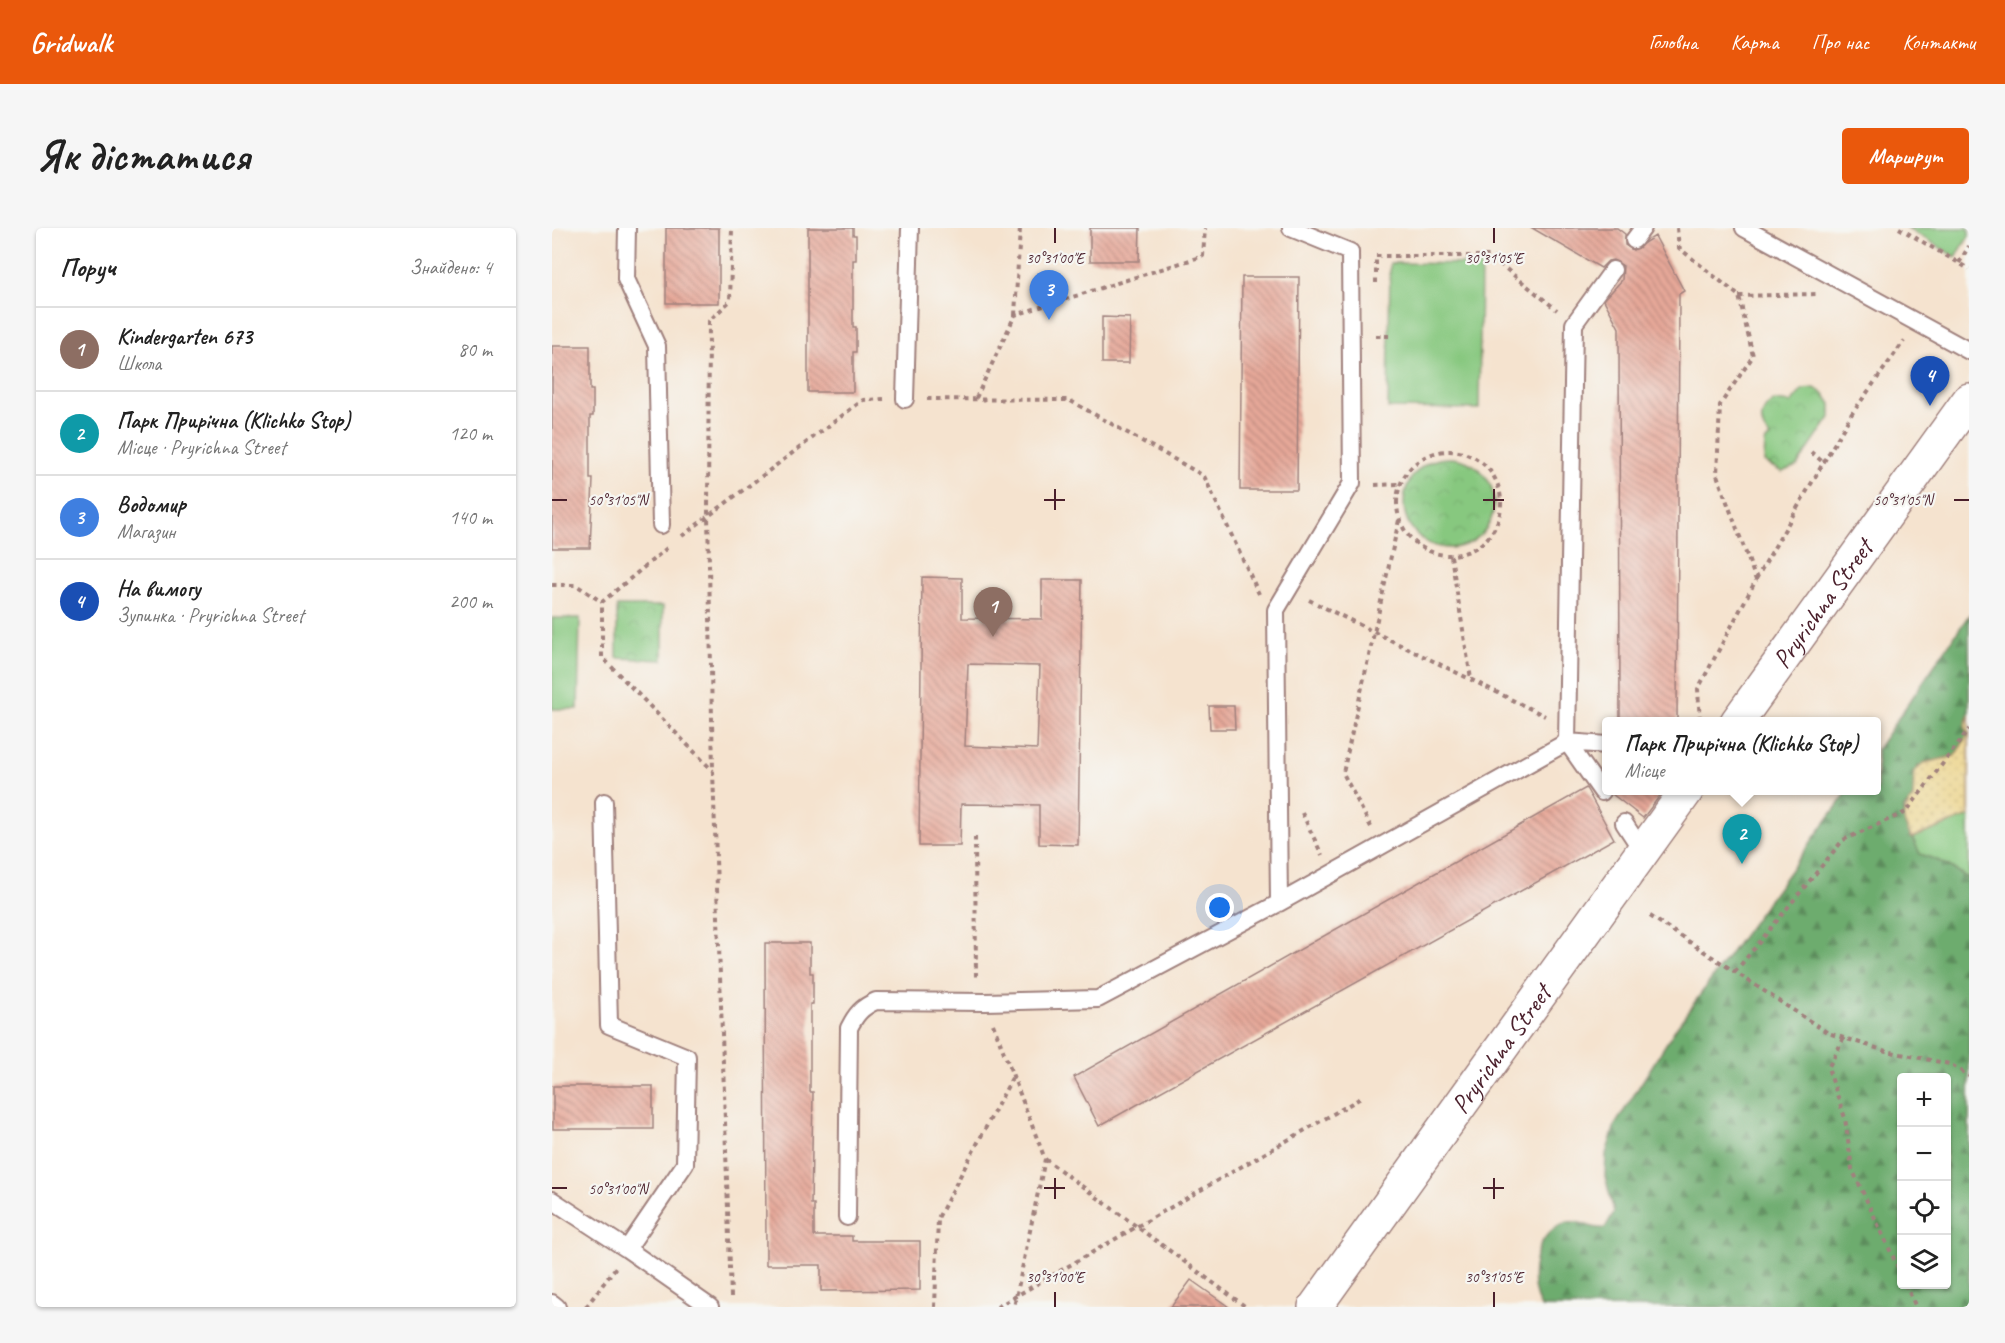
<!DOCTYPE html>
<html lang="uk">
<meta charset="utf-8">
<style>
:root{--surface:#fff;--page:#f6f6f6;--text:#222;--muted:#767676;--line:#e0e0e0;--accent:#ea580c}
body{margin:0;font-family:Caveat,sans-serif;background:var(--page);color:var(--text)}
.controls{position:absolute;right:18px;bottom:18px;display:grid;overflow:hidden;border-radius:6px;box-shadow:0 2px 4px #0004}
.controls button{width:54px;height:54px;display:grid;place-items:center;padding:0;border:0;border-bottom:2px solid var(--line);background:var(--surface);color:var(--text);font:30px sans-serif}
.you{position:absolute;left:668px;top:680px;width:21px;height:21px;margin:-15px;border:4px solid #fff;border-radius:50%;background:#1a73e8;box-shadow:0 0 0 9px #1a73e833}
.badge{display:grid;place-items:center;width:39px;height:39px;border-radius:50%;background:var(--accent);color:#fff;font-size:20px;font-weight:700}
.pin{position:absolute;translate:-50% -50px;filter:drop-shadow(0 2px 3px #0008)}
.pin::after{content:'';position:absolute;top:32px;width:21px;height:18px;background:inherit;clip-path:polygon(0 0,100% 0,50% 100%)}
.popup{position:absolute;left:1050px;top:489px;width:279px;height:78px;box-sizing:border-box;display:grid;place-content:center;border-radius:6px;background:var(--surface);filter:drop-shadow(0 2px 4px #0005);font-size:20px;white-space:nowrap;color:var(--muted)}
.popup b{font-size:22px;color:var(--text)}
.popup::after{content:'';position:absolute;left:50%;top:100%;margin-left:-12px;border:12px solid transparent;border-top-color:var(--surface)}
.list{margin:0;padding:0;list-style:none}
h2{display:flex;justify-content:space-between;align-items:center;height:78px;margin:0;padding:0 24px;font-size:26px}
h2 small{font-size:20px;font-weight:400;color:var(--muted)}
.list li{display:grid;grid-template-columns:39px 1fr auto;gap:18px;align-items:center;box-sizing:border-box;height:84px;padding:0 24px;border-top:2px solid var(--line)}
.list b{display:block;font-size:22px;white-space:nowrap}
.list p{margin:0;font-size:20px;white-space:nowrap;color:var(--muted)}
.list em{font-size:20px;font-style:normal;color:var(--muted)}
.icon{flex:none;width:33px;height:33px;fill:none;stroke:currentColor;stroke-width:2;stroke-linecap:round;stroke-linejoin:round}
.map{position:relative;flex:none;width:1417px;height:1079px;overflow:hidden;border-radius:6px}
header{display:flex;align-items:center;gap:36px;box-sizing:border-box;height:84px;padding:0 30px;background:var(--accent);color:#fff}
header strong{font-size:28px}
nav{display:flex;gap:33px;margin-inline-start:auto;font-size:21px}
.intro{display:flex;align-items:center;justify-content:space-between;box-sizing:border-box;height:144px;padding:0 36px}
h1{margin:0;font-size:42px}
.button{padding:15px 27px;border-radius:6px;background:var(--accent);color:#fff;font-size:21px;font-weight:700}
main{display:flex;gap:36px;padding:0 36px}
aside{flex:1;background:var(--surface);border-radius:6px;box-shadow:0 2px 4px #0004}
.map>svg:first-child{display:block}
.grass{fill:#87c87f;stroke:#687455;stroke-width:1.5}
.forest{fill:url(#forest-firs);stroke:#5c664c;stroke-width:1.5;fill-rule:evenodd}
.sand{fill:url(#sand-dots);stroke:#9c7c64;stroke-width:1.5}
.park{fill:url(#park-crowns);stroke:#687455;stroke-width:1.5}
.building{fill:url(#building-back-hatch);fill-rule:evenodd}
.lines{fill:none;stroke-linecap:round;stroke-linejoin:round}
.service-casing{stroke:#a0817d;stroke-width:20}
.minor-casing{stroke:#a0817d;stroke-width:36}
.path{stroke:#a0817d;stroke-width:4;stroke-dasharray:4.5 4.5;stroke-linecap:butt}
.service{stroke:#fff;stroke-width:16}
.minor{stroke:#fff;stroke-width:33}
.ticks{fill:none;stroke:#4a1f2b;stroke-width:2}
.labels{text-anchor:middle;stroke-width:4.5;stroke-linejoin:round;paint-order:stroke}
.street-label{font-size:26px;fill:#4a1f2b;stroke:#f6f6f2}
.ticks-label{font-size:15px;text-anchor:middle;fill:#4a1f2b;stroke:#f6f6f2;stroke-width:4.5;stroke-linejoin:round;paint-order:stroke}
</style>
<header>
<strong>Gridwalk</strong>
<nav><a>Головна</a><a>Карта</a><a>Про нас</a><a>Контакти</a></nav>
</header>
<div class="intro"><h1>Як дістатися</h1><a class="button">Маршрут</a></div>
<main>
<aside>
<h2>Поруч<small>Знайдено: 4</small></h2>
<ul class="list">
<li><span class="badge" style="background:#8d6e63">1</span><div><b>Kindergarten 673</b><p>Школа</p></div><em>80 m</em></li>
<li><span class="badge" style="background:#0f9aa8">2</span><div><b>Парк Прирічна (Klichko Stop)</b><p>Місце · Pryrichna Street</p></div><em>120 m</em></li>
<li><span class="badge" style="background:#3f7fe0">3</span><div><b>Водомир</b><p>Магазин</p></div><em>140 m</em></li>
<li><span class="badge" style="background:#1a4fb4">4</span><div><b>На вимогу</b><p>Зупинка · Pryrichna Street</p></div><em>200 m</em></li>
</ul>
</aside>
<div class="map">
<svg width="1417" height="1079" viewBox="0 0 1417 1079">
<defs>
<pattern id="forest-firs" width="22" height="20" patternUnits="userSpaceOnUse" patternTransform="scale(1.5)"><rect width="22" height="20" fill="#6dac6e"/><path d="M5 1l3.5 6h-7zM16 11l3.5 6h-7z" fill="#5c8b5b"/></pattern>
<pattern id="sand-dots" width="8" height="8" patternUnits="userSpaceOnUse" patternTransform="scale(1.5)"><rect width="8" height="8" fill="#eeda9e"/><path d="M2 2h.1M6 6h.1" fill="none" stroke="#cebb88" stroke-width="1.8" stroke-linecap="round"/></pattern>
<pattern id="park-crowns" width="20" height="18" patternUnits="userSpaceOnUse" patternTransform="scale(1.5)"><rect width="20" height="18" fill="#87c87f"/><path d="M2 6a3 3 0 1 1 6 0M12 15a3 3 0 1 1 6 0" fill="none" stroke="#76ab6e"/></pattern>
<pattern id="building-back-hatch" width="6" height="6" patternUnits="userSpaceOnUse" patternTransform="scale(1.5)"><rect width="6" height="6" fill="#e6a899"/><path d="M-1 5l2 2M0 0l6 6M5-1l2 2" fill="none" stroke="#bc887d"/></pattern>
</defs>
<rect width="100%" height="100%" fill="#f6f6f2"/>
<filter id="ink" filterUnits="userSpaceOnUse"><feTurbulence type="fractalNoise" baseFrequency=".0167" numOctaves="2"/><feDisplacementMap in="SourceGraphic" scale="12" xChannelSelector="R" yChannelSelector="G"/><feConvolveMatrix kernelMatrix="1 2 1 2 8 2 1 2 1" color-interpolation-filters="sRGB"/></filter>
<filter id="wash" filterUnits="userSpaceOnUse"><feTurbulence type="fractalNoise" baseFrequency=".008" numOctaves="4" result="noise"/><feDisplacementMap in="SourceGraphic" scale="24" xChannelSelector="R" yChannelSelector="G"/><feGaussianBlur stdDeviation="1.35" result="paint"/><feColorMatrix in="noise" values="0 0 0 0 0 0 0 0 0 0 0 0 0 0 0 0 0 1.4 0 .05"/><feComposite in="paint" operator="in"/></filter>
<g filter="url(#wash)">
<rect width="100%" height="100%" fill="#f5e3cf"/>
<!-- grass -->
<path class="grass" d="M 1355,0 L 1417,0 L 1417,8 L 1404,29 Z
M 838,35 L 929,36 L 927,181 L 836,180 Z
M 0,390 L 28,390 L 26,481 L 0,481 Z
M 1417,588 L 1417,651 L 1392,635 L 1368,626 L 1360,610 Z"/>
<!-- forest -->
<path class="forest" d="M 1417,387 L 1417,486 L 1413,498 L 1416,507 L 1403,528 L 1366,538 L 1361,571 L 1352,580 L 1351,590 L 1368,626 L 1392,635 L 1417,651 L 1417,1079 L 989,1079 C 974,1054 981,1005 1013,995 C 1026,990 1039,1002 1053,1000 L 1062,984 L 1053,948 L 1054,926 L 1063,897 L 1124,800 L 1296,563 L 1325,562 L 1325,521 ZM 1350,850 L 1394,850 L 1394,1056 L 1350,1056 Z"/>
<!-- sand -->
<path class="sand" d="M 1417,486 L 1417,588 L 1360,610 C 1349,591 1348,588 1361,570 L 1362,544 L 1372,535 L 1403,528 L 1416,507 L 1413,498 Z"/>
<!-- park -->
<path class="park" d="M 1263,160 L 1273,167 L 1279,176 L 1279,188 L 1245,238 L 1230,244 L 1212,234 L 1213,214 L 1218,209 C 1205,197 1208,181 1222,173 L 1239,175 L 1251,161 Z
M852 275a45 45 0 1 1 90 0a45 45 0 1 1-90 0Z
M 65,378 L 111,378 L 111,432 L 65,430 Z"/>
<g id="blocks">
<!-- building -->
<path class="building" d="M 114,0 L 167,0 L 167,75 L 114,75 Z
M 256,0 L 301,0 L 301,7 L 304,7 L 304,32 L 301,32 L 301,99 L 304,99 L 304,124 L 301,124 L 301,164 L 256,164 Z
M 538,0 L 588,0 L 587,33 L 538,33 Z
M 980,0 L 1065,0 L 1073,6 L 1073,17 L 1081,22 L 1103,8 L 1132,63 L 1127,66 L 1125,494 L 1068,494 L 1067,100 L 1052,72 L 1070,52 L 1071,38 L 1061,32 L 1056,33 L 1049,40 Z
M 690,49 L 747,49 L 745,262 L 688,262 Z
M 550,89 L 578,90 L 577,135 L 550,135 Z
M 0,118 L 38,118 L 38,162 L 41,162 L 41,188 L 38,188 L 38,251 L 41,251 L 38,320 L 0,320 Z
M 370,349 L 410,350 L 410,390 L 490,391 L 490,352 L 530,352 L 526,617 L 487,616 L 487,577 L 409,576 L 408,618 L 367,618 ZM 416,436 L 488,438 L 485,521 L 413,518 Z
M 657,478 L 682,478 L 683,501 L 658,501 Z
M 1034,560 L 1062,611 L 547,898 L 522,849 Z
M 1060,562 L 1112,562 L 1091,590 L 1060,566 Z
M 213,715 L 258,715 L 258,745 L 261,745 L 261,776 L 258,776 L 258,864 L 261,864 L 259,976 L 262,976 L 262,1008 L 300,1008 L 300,1013 L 368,1013 L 368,1062 L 269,1063 L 269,1037 L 214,1037 Z
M 1,858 L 101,858 L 101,901 L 1,901 Z
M 639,1052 L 677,1079 L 619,1079 Z"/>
</g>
</g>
<g filter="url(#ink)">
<use href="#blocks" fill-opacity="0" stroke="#a0817d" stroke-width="1.5"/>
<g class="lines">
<defs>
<path id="service" d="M 75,0 L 74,51 L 105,118 L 109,297
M 1192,0 L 1417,123
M 1082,12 L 1091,0
M 353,171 L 358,0
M 1050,564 L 1015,514 L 1022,96 L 1061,42
M 52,574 L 57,797 L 135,829 L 133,936 L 75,1021
M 1072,595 L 1091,624
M 727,675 L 724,382 L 800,255 L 798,24 L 739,0
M 0,972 L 75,1021 L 158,1079
M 295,989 L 297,800 C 304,786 310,779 324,773 L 433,774 L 546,771 L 727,675 L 1015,514 L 1055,517
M 0,1075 L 5,1079"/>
<g id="minor">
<path id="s1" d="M 1185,494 L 1417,172"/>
<path id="s2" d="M 763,1079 L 1135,562"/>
</g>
</defs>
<!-- service casing -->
<use href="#service" class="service-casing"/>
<!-- minor casing -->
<use href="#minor" class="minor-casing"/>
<!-- path -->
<path class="path" d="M 1125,0 L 1127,20 L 1187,68 L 1201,128 L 1168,177 L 1165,247 L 1204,352 L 1146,461 L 1148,494
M 1347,0 L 1417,41
M 1407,35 L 1417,18
M 824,55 L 824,28 L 938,28 L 1005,82
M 1187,68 L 1264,66
M 463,87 L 468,0
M 824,108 L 837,108
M 424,170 L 463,87 L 651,28 L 653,0
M 375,171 L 517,172 L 652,248 L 707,366
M845 275a52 52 0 1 1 104 0a52 52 0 1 1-104 0Z
M 1259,224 L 1272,235
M 823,257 L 848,256
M 130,308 L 311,172 L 332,171
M 115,320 L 50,374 L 50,429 L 161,543
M 899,328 L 919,451
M 1204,351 L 1299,187 L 1352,113
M 0,357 L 24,357 L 50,374
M 757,372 L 993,488
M 750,585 L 770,627
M 819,599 L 791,545 L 847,292
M 423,609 L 424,752
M 1098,688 L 1276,805 L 1334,823 L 1398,836 L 1417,848
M 1183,744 L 1291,612 L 1354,584 L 1417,501
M 441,796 L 493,931 L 462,1079
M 1292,810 L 1276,840 L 1293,890 L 1300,941 L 1350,1048
M 493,931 L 694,1079
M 1353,1056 L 1364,1079
M 179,1069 L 161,543 L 156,286 L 157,93 L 178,73 L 180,0
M 34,1079 L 64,1039
M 383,1079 L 386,990 L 461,848
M 445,1079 L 809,870"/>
<!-- service -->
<use href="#service" class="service"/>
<!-- minor -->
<use href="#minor" class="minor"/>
</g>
</g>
<!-- ticks -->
<path class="ticks" d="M 503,0 L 503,15M 942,0 L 942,15M 503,261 L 503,282M 942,261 L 942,282M 0,272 L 15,272M 492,272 L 513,272M 931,272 L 952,272M 1402,272 L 1417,272M 503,950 L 503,971M 942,950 L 942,971M 0,960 L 15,960M 492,960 L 513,960M 931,960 L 952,960M 503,1064 L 503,1079M 942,1064 L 942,1079"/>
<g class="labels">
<!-- street labels -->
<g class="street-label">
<text dy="9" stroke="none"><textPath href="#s1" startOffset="146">Pryrichna Street</textPath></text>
<text dy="9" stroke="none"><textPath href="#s2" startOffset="318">Pryrichna Street</textPath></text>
</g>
</g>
<g class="ticks-label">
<text x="503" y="35">30°31'00"E</text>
<text x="942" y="35">30°31'05"E</text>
<text x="66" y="277">50°31'05"N</text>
<text x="1351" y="277">50°31'05"N</text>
<text x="66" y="966">50°31'00"N</text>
<text x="503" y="1054">30°31'00"E</text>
<text x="942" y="1054">30°31'05"E</text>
</g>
</svg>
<div class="controls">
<button>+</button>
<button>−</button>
<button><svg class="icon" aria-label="locate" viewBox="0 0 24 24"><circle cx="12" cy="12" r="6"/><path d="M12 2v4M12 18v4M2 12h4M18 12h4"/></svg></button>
<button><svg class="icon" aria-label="layers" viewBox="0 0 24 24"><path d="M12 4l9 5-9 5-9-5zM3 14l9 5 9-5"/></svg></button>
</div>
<div class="you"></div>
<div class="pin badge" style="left:441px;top:409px;background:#8d6e63">1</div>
<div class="pin badge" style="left:1190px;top:636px;background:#0f9aa8">2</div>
<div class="popup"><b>Парк Прирічна (Klichko Stop)</b>Місце</div>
<div class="pin badge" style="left:497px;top:92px;background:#3f7fe0">3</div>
<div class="pin badge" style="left:1378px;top:178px;background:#1a4fb4">4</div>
</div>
</main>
